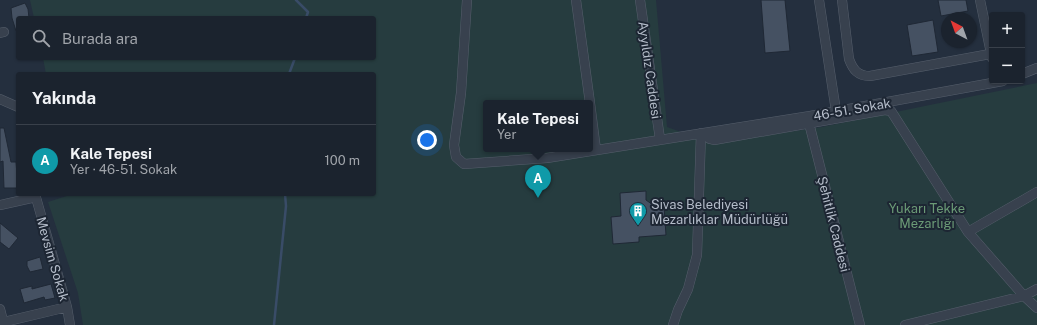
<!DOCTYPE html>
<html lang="tr">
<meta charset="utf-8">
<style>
:root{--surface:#1b232e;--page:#282f3a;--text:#f1f3f6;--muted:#a0a4aa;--line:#39404a;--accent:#0b8043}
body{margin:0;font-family:"Public Sans",sans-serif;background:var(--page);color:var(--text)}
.controls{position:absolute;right:12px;top:12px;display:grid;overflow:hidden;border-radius:4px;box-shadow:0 1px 3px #0004}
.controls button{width:36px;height:36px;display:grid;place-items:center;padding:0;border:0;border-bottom:1px solid var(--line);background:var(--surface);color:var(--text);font:20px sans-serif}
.compass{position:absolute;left:941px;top:12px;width:36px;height:36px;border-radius:50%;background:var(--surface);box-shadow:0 1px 3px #0004;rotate:319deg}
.you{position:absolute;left:427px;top:140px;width:14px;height:14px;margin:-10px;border:3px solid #fff;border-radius:50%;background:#1a73e8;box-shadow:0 0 0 6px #1a73e833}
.badge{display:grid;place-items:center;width:26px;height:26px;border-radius:50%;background:var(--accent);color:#fff;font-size:13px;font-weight:700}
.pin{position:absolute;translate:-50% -33px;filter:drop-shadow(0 1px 2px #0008)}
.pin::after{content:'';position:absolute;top:21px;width:14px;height:12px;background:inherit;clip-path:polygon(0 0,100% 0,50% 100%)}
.popup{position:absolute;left:483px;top:100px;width:110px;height:52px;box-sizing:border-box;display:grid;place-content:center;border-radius:4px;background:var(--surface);filter:drop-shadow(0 1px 3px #0005);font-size:13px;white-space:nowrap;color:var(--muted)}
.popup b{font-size:15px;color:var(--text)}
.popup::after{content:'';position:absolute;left:50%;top:100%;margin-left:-8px;border:8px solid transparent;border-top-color:var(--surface)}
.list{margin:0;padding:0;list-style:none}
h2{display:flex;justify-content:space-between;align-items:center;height:52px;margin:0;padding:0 16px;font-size:17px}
h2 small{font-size:13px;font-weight:400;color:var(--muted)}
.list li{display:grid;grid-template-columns:26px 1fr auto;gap:12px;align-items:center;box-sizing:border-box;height:72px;padding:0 16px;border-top:1px solid var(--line)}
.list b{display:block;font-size:15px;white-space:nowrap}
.list p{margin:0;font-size:13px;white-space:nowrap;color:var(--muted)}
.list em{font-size:13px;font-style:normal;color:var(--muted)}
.icon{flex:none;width:22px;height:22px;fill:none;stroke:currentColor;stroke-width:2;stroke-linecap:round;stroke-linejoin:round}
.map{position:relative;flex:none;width:1037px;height:325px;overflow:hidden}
.search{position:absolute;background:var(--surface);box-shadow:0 1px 3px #0004;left:16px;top:16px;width:360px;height:44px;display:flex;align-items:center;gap:10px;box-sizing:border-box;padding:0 14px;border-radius:4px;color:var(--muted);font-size:15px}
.panel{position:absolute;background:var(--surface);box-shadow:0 1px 3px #0004;left:16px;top:72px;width:360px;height:124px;border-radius:4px}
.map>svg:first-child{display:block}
.green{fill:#263c3f;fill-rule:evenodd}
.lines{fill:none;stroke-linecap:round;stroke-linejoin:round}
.stream{stroke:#394c67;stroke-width:2.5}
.building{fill:#455162;stroke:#1f2835}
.minor-casing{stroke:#565f6c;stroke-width:10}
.minor{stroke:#38414e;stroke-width:9}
.labels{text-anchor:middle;stroke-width:4;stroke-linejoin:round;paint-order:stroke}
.street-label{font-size:13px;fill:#b4bcc9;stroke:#1d2633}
.poi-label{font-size:13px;fill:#b4bcc9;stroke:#1d2633;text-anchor:start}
.park-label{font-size:13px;fill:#6b9a76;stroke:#1d2633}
</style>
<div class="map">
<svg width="1037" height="325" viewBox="0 0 1037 325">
<rect width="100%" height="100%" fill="#242f3e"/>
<!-- green -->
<path class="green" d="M 30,0 L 656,0 L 667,127 L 712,143 L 822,127 L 1037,83 L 1037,325 L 83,325 L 78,293 L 48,202 L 73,194 L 374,194 L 374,74 L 46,74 L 43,58 L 374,58 L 374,18 L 34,18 ZM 486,103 L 590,103 L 590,149 L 486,149 Z"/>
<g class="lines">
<!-- stream -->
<path class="stream" d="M 296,0 L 308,12 L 306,18
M 289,74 L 295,58
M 274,325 L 286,206 L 285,194"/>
</g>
<!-- building -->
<path class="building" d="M 761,0 L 785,0 L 790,51 L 765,53 Z
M 938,0 L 966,0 L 968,11 L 941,16 Z
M 25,3 L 28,9 L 29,18 L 18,18 L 18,31 L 16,31 L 12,18 L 11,8 Z
M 933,20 L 938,52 L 912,56 L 907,25 Z
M 0,128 L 4,128 L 11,162 L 16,162 L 18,188 L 4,188 L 3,161 L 0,162 Z
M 646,191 L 646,200 L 656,207 L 664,206 L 666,235 L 639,237 L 639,242 L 613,244 L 611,217 L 621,216 L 620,193 Z
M 0,223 L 18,238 L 9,249 L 0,242 Z
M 40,257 L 43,269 L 30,272 L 27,266 L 27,261 Z
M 51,284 L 55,298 L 45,300 L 44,297 L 24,303 L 20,289 L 32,286 L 32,289 Z"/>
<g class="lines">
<defs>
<path id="minor" d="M 467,0 L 461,93 L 454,145 L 456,157 L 464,164 L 547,158 L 810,116 L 1003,81
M 576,0 L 590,103
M 640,0 L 660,139
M 819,0 L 836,111
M 842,0 L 849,59 C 853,70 858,76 870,76 L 990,54
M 980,0 L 992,58
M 0,33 L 4,32
M 1022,74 L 1037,68
M 0,99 L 18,107
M 590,103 L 596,150
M 809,123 L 860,325
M 701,133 L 710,139 L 714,140 L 885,110 L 891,111 L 968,232 L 1024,296 L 1037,308
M 35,194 L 67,307 L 70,325
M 0,205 L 36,197
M 968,232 L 1037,192
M 0,309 L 4,325
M 0,323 L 67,307
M 673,325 L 678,310 L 688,289 L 697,255 L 701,133
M 905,325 L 1024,296 L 1037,289"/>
</defs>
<!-- minor casing -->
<use href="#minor" class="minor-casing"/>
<!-- minor -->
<use href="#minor" class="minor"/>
</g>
<!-- icons -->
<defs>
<symbol id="building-pin" viewBox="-11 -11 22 30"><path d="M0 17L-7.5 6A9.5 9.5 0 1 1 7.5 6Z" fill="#0f9aa8" stroke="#1d2633"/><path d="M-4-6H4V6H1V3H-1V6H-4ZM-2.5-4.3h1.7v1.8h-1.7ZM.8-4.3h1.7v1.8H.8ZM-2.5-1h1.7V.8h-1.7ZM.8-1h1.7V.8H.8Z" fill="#fff"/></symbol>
</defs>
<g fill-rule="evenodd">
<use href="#building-pin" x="628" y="201" width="20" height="27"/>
</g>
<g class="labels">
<!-- street labels -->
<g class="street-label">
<text transform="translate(650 70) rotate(82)" y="5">Ayyıldız Caddesi</text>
<text transform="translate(852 109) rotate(-10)" y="5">46-51. Sokak</text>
<text transform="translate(834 224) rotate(76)" y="5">Şehitlik Caddesi</text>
<text transform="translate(53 259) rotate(74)" y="5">Mevsim Sokak</text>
</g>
<!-- poi labels -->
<g class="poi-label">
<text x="651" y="209">Sivas Belediyesi<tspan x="651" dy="15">Mezarlıklar Müdürlüğü</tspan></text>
</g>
<!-- park labels -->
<g class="park-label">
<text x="927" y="213">Yukarı Tekke<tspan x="927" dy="15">Mezarlığı</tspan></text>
</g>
</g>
</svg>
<div class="controls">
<button>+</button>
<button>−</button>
</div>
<svg class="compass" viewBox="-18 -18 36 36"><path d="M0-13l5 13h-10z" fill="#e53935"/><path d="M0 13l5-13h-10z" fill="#a0a4aa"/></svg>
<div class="you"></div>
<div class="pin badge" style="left:538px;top:198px;background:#0f9aa8">A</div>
<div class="popup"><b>Kale Tepesi</b>Yer</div>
<div class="search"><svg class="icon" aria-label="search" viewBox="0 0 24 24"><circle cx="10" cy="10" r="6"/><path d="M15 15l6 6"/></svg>Burada ara</div>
<section class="panel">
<h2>Yakında<small></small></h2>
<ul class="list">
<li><span class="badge" style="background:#0f9aa8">A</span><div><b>Kale Tepesi</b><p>Yer · 46-51. Sokak</p></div><em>100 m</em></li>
</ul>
</section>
</div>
